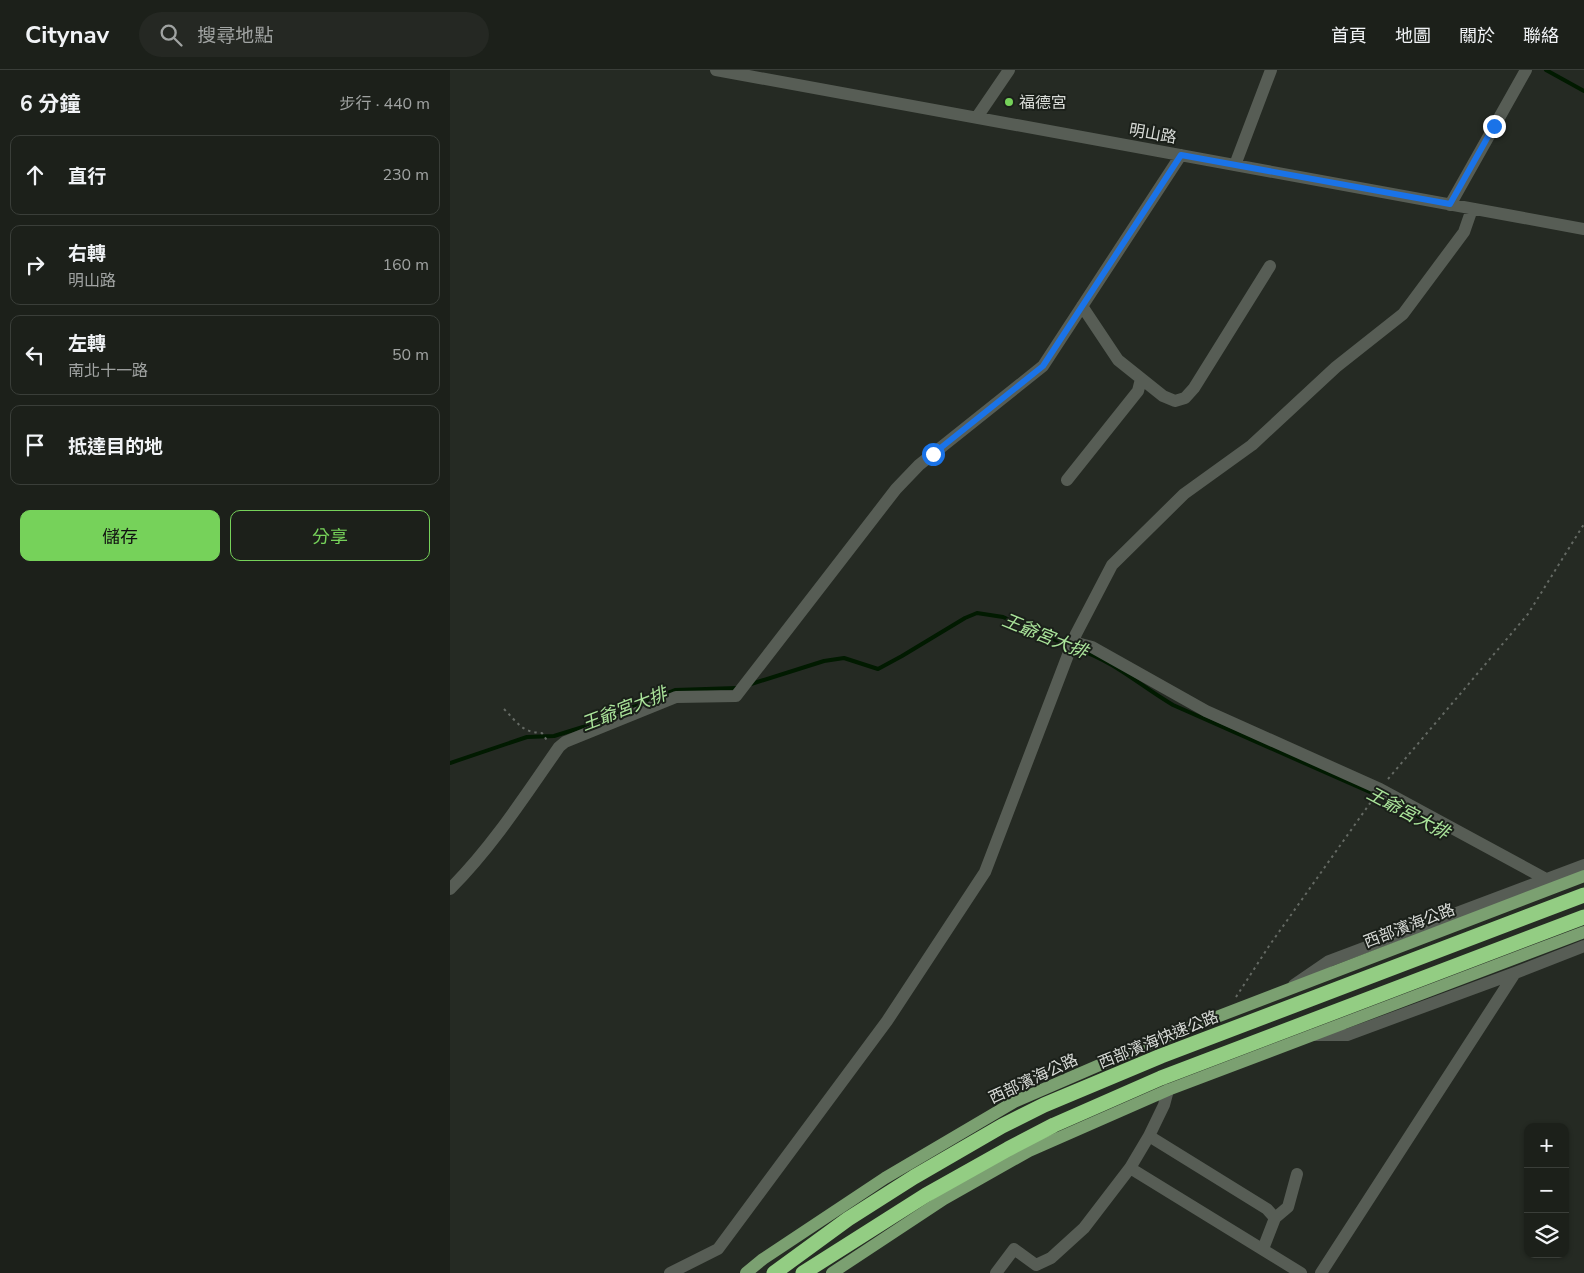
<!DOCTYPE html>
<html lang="zh-TW">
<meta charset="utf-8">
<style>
:root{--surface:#1c201a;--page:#252823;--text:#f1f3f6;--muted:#a0a3a2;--line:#3a3e39;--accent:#76d25a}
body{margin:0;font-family:"Nunito Sans","Noto Sans TC",sans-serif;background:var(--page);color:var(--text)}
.controls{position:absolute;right:15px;bottom:15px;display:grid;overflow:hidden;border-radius:10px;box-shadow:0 1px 4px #0004}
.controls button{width:45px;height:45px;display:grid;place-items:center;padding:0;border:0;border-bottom:1px solid var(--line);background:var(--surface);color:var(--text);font:25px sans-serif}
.stop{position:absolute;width:15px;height:15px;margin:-11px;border:4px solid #1a73e8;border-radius:50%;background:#fff}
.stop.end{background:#1a73e8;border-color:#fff;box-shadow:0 1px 5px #0008}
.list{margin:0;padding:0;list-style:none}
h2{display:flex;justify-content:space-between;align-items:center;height:65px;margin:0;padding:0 20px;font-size:21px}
h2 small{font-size:16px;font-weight:400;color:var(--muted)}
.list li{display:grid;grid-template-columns:32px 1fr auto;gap:15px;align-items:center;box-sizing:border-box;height:80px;margin:0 10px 10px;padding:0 10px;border:1px solid var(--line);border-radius:10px}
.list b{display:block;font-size:19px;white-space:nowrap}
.list p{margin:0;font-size:16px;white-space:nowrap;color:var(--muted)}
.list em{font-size:16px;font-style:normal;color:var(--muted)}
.actions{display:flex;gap:10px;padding:15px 20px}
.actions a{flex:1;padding:11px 0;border:1px solid var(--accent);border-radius:10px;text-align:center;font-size:18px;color:var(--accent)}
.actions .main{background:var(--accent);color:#111}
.icon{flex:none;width:28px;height:28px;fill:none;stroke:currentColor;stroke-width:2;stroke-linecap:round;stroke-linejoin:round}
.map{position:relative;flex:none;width:1134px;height:1203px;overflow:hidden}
header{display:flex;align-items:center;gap:30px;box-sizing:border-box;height:70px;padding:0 25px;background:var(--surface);border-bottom:1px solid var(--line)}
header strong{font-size:24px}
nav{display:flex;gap:28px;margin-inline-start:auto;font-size:18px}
.search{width:350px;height:45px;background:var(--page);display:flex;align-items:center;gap:12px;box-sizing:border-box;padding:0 18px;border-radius:28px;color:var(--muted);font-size:19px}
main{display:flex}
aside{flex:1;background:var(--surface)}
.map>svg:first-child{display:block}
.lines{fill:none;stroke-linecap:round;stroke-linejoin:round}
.stream{stroke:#011a00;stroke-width:4}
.path{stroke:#656a64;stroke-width:2;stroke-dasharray:2.5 4;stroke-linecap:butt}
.minor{stroke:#575d55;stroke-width:12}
.major{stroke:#7ba071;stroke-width:12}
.highway{stroke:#93cd83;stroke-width:15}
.route{stroke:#1a73e8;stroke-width:6}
.poi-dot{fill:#76d25a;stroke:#1b201a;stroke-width:2}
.labels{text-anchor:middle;stroke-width:4;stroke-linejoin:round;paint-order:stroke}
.poi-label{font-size:16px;fill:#d8dbd7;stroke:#1b201a;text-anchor:start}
.street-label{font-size:16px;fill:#d8dbd7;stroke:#1b201a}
.water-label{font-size:18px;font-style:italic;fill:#abe59b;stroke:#1b201a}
</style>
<header>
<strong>Citynav</strong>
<div class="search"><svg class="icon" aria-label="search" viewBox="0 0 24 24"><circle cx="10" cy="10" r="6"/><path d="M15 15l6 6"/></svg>搜尋地點</div>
<nav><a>首頁</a><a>地圖</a><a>關於</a><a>聯絡</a></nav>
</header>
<main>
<aside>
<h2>6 分鐘<small>步行 · 440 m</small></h2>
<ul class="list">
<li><svg class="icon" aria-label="ahead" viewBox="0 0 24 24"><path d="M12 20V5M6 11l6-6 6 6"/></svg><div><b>直行</b></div><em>230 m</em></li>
<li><svg class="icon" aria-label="right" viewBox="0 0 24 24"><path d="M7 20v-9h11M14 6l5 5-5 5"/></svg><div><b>右轉</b><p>明山路</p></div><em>160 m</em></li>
<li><svg class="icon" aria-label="left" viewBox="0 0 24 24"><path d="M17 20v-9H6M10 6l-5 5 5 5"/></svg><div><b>左轉</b><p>南北十一路</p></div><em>50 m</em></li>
<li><svg class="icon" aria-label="arrive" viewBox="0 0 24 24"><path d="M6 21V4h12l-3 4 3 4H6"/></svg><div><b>抵達目的地</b></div></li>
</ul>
<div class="actions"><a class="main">儲存</a><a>分享</a></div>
</aside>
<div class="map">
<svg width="1134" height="1203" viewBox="0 0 1134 1203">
<rect width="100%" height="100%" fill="#252a23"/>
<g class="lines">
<!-- stream -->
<path class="stream" d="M 1096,0 L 1134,21
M 630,580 C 665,592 692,617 723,635 L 922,723 L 969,747
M 301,614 L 374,591 L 394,588 L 428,599 L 452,586 L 515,548 L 527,543 L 553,547 L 619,576
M 0,693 L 77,667 L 104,666 L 133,657 L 225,620 L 287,618"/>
<!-- path -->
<path class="path" d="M 54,639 C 68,653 71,662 92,663 L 98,672
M 938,709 L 1078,544 L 1134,454
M 786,927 L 819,876 L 923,729"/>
<!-- minor -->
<path class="minor" d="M 266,0 L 1134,159
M 527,47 L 559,0
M 785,95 L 821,0
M 1000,135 L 1076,0
M 632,236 L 668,290 L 713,326 L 725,331 L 735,328 L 744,318 L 820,196
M 617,410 L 688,321 L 691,309
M 623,572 L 642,577 L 756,641 L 930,719 L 1096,809
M 0,819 C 42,777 75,726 109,677 L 115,672 L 226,627 L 286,626 L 446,419 L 469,395 L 593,296 L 731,85
M 844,915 L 879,891 L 1134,795
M 863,965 L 897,965 L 1065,903 L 1134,876
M 699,1066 L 817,1139 L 825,1148 L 838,1137 L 847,1104
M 680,1098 L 851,1203
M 813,1179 L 825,1148
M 220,1203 L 268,1179 L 437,951 L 535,802 L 626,564 L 662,495 L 734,424 L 802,375 L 886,297 L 953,244 L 1014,162 L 1022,139
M 546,1203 L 564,1179 L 586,1195 L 601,1188 L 634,1158 L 680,1098 L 699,1066 L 714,1035 L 718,1020
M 871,1203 L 1065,903"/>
<!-- major -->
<path class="major" d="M 296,1203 L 313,1189 L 435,1108 L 564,1032 L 712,968 L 1134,806
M 382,1203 L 494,1129 L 579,1081 L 718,1020 L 1134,862"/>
<!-- highway -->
<path class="highway" d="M 324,1203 L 398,1149 L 464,1107 L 552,1056 L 594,1035 L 711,986 L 1134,825
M 353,1203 L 476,1125 L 558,1079 L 604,1055 L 711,1008 L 1134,847"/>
</g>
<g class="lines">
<!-- route -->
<path class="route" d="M 483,384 L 593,296 L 731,85 L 1000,134 L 1044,56"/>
</g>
<!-- markers -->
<circle class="poi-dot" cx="559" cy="32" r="5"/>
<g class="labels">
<!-- poi labels -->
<g class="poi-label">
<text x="569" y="38">福德宮</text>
</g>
<!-- street labels -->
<g class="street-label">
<text transform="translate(703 63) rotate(10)" y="6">明山路</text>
<text transform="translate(959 855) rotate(-21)" y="6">西部濱海公路</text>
<text transform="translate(708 969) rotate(-22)" y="6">西部濱海快速公路</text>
<text transform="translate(583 1008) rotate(-25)" y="6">西部濱海公路</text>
</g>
<!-- water labels -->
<g class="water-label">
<text transform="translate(595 566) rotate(22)" y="6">王爺宮大排</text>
<text transform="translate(174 639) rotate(-21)" y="6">王爺宮大排</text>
<text transform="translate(958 743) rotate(28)" y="6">王爺宮大排</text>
</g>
</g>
</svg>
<div class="controls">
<button>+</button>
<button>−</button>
<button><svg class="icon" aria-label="layers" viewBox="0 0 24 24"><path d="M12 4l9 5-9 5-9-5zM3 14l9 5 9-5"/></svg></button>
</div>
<div class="stop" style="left:483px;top:384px"></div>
<div class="stop end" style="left:1044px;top:56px"></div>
</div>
</main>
